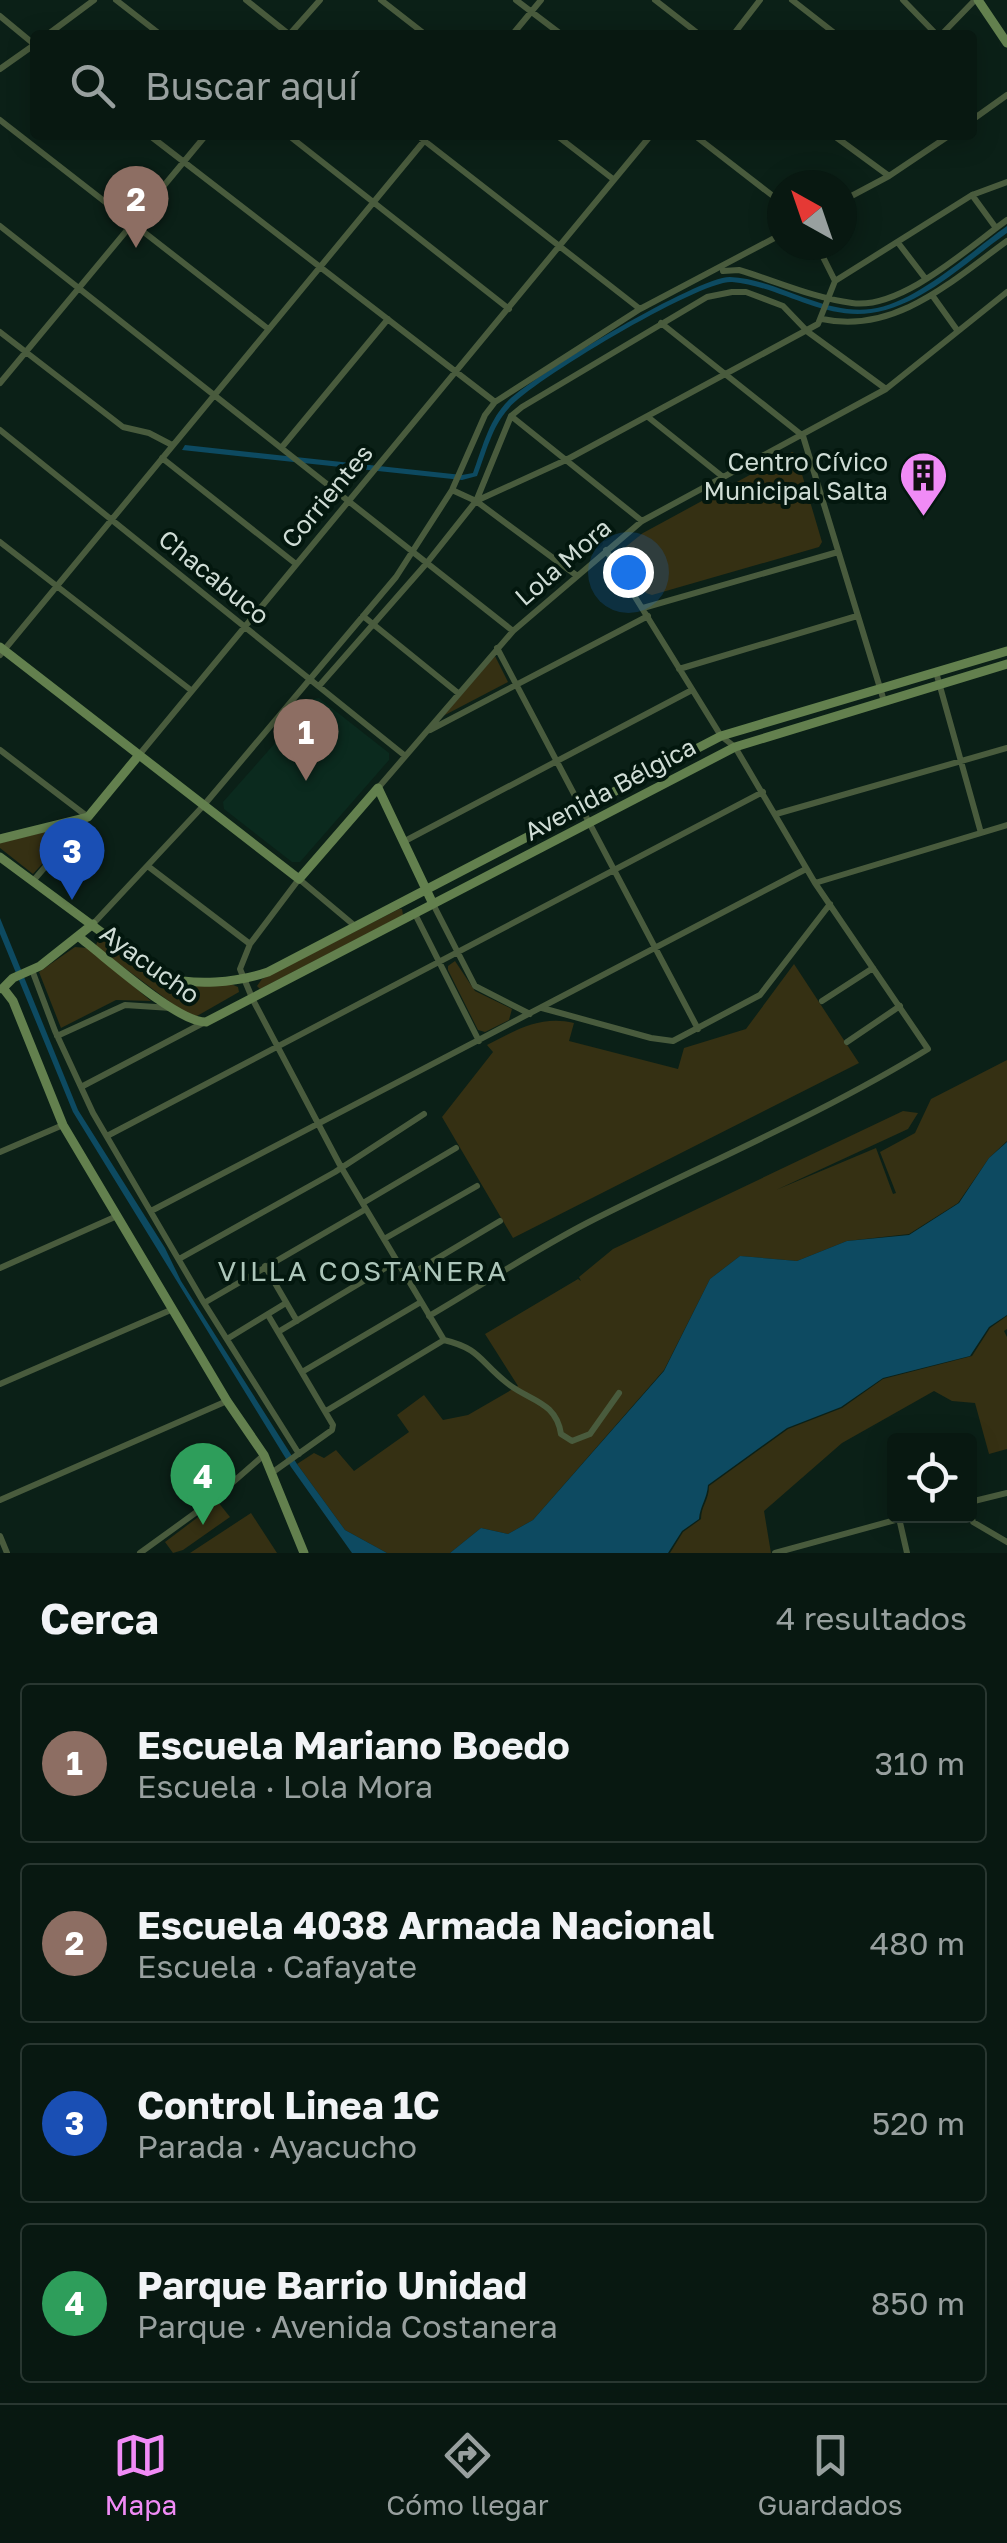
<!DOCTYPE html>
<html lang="es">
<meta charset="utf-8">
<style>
:root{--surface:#081811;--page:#16251f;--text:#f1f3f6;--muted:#98a09f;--line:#293731;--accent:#f08bf6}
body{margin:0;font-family:"Golos Text",sans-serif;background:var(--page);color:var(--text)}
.controls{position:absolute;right:30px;bottom:30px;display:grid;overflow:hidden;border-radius:10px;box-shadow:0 5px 25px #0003}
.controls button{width:90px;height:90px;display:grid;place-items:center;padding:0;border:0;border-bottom:2px solid var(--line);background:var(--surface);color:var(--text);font:50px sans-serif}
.compass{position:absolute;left:767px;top:170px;width:90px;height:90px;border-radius:50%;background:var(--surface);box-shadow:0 5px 25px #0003;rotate:320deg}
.you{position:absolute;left:628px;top:572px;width:35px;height:35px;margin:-25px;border:8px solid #fff;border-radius:50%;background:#1a73e8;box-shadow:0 0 0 15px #1a73e833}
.badge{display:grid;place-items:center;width:65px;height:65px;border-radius:50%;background:var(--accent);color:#fff;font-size:32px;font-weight:700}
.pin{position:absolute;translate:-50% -82px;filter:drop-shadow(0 2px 5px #0008)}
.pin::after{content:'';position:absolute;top:52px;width:35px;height:30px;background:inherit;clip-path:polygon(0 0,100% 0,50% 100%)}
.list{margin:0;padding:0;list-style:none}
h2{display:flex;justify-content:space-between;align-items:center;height:130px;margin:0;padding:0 40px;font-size:42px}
h2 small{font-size:32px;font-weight:400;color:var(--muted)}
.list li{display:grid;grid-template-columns:65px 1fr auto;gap:30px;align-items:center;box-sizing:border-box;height:160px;margin:0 20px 20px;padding:0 20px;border:2px solid var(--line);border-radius:10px}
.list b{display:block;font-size:38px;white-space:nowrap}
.list p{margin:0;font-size:32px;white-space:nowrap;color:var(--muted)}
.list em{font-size:32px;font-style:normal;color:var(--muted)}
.icon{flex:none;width:55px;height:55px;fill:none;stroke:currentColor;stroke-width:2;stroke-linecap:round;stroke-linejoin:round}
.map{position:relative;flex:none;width:1007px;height:1553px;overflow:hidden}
.search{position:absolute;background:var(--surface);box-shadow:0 5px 25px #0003;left:30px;right:30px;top:30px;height:110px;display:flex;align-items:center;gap:25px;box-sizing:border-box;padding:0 35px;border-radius:10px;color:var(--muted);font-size:38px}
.sheet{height:850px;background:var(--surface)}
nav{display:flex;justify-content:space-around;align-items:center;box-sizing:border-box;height:140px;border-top:2px solid var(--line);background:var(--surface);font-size:28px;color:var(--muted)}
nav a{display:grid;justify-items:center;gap:5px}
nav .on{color:var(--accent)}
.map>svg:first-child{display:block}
.built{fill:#0b2a1e}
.green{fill:#353013}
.water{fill:#0d4a61}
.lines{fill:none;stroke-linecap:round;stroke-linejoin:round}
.street{stroke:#495b3d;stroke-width:6}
.secondary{stroke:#63804e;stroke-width:9}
.labels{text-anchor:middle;stroke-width:8;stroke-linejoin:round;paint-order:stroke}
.poi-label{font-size:25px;fill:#cfdcd5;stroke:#03170e;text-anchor:end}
.street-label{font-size:25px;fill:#cfdcd5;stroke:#03170e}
.neighbourhood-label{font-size:28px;letter-spacing:2.5px;fill:#adc6ba;stroke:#03170e}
</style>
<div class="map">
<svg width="1007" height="1553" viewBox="0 0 1007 1553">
<rect width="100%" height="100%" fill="#0b2017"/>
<!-- built -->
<path class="built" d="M 319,698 L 389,753 L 389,760 L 300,862 L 292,862 L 224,809 L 223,802 L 314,699 Z"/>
<!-- green -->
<path class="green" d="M 792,452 L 796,454 L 822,542 L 819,547 L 652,595 L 646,593 L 622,554 L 623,549 L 643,533 Z
M 495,656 L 508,682 L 443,716 Z
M 79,823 L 33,874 L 0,848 L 0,843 Z
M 399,909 L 402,909 L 403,915 L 260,989 L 257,986 L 262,979 Z
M 99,938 L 106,939 L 165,982 L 231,984 L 238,987 L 239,992 L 197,1016 L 182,1011 L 98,948 L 96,945 Z
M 75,947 L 88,948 L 151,1001 L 116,1000 L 61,1028 L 39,972 Z
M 455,961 L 475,991 L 512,1009 L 509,1020 L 485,1032 L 478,1030 L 448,970 L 448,966 Z
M 794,964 L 859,1063 L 513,1238 L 442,1117 L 493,1052 L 487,1045 C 516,1030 541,1015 574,1023 L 569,1041 L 678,1069 L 684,1048 L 746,1029 Z
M 1007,1060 L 1007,1141 L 989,1158 L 958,1203 L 909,1234 L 847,1241 L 797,1261 L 740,1256 L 710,1279 L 664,1370 L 533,1520 L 508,1534 L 481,1528 L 450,1553 L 387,1553 L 345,1530 L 297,1464 L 314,1453 L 324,1458 L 336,1450 L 354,1471 L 409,1432 L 397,1415 L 424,1395 L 443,1420 L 468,1415 L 518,1386 L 485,1334 L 578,1279 L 581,1281 L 579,1277 L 613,1249 L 903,1111 L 918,1113 L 908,1129 L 776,1190 L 876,1148 L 893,1194 L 896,1193 L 880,1152 L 915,1133 L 931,1099 Z
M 1007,1316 L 1007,1329 L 1004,1331 L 1007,1337 L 1007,1449 L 989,1454 L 975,1403 L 952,1401 L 934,1391 L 842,1443 L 764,1511 L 771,1553 L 670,1553 L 683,1532 L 701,1519 C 701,1506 709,1500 709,1486 L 788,1429 L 842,1408 L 883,1379 L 972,1356 L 990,1328 Z
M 218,1502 L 230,1517 L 183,1550 L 173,1553 L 165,1542 Z
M 251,1513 L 277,1553 L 190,1553 Z"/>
<!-- water -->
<path class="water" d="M 1007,226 L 1007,233 C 966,262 922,306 871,313 C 822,320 779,286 732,282 C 700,280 531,381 509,408 C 492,426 486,453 477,476 L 462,480 L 182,450 L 185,445 L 462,475 L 473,473 C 482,449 488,423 505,404 C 527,378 699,276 730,277 C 778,279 822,315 871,309 C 917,303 970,252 1007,226 Z
M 0,918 L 78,1110 L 165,1248 L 181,1281 L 297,1464 L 345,1530 L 387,1553 L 352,1553 L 291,1467 L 73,1112 L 0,934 Z
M 1007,1142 L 1007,1315 L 989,1327 L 970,1356 L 883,1378 L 841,1407 L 787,1428 L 708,1485 C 707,1499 700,1506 699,1519 L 682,1531 L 668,1553 L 450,1553 L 481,1528 L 508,1534 L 533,1520 L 664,1371 L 710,1279 L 740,1256 L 797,1261 L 847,1241 L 909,1235 L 959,1203 L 989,1158 Z"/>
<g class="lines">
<!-- street -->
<path class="street" d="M 116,0 L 161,35
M 246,0 L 290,35
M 381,0 L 426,35
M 516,0 L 562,35
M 655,0 L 700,35
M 792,0 L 837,35
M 903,0 L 937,35
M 0,16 L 35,45
M 47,35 L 94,0
M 289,35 L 320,0
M 512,35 L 541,0
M 733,35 L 760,0
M 941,35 L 975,0
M 0,69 L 34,45
M 0,120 L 267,328
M 972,120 L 1007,95
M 149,135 L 495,402
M 288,135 L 509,309
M 417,135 L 640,309
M 556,135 L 613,179
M 694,135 L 782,203
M 833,135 L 889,176
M 972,195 L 996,228
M 842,201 L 889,176 L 950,135
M 0,226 L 513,631
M 899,244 L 925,278
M 723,271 L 739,270 C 776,281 813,298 852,303 C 901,310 968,248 1007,220
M 835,281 L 972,195 L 1007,182
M 932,295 L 957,330
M 822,319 C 895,335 953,280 1007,241
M 661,323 L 803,436 L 884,701
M 0,332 L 123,427 L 149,433 L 172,445
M 0,383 L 206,135
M 511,416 L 642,521
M 648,417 L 723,477
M 0,430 L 404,755
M 282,447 L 388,319
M 162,458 L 296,564
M 452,490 L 476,501 L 576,575
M 477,499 L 511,416 L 522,407 L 707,297 L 732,292 L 746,292 L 783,306 L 808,332 L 886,389
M 0,542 L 192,691
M 643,608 L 838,552
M 363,616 L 458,693
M 497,648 L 698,1029
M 0,655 L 429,135
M 679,669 L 857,616
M 936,672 L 981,833
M 319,686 L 426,564 L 476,501 L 566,460 L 818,324 L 835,281 L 817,245
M 430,730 L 648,616
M 0,750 L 88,817 L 33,881
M 139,755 L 651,135
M 378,788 L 513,631 L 642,521 L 886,389 L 1007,292
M 776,814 L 1007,748
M 403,842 L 692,690
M 149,867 L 250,944
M 815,883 L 1007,825
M 433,904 L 475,986 L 530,1014
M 415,914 L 479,1041
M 93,924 L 204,805 L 396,577 L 452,490 L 485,415 L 495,402 L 640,309 L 782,234
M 355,926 L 299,879 L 250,944 L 240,969 L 253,1000 L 341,1167 L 444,1340
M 32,970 L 55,1031 L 93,1113 L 204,1303 L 299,1454
M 822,1001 L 873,968
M 542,1008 L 651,1038 L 673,1041 L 760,995 L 830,904
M 57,1036 L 125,1005 L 171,1008
M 847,1042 L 900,1006
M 81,1087 L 205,1022
M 107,1136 L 763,792
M 0,1152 L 63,1125
M 363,1203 L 456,1148
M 151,1211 L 806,869
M 384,1239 L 477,1186
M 179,1259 L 335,1172 L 424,1114
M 265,1266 L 297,1321
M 0,1268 L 117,1216
M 406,1277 L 500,1221
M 204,1303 L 366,1209
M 268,1315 L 333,1425 L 332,1430 L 273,1472
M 429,1316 C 482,1285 533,1251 587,1223 C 701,1165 819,1116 928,1049 L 815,883 L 735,747 L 721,736 L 606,550
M 278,1332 L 397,1261
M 227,1339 L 286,1303
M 444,1340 C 481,1349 479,1361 507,1383 C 529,1401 556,1401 561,1434 L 572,1441 L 590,1434 L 619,1393
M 302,1372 L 421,1302
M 0,1384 L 173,1309
M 326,1411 L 444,1340
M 0,1500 L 227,1401
M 970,1502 L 1007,1493
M 970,1512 L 973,1522 L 1007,1542
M 899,1518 L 907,1553
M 0,1536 L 7,1553
M 140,1553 L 209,1503 L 264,1455
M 775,1553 L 910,1516"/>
<!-- secondary -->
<path class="secondary" d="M 978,0 L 1007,43
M 0,647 L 299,879 L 378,788 L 433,904
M 0,839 L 88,817 L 139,755
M 0,857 L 162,977 C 196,986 235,983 268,972 L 721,736 L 1007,651
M 79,937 C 106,957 176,1022 206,1022 L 735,747 L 1007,664
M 3,988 L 13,1001 L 63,1125 L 227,1401 L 264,1455 L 304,1553
M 2,989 L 13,978 L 40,966 L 93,924"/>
</g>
<!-- icons -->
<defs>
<symbol id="building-pin" viewBox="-11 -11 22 30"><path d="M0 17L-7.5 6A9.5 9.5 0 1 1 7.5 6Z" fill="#f08bf6" stroke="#03170e"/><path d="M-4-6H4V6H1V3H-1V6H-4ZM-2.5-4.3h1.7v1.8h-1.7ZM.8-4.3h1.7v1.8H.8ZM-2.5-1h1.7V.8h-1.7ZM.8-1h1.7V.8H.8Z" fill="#111"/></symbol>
</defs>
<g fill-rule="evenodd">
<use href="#building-pin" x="896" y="448" width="55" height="75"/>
</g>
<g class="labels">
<!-- poi labels -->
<g class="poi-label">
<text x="888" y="471">Centro Cívico<tspan x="888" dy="29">Municipal Salta</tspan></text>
</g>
<!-- street labels -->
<g class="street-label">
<text transform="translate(327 496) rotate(-50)" y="9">Corrientes</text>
<text transform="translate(563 562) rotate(-41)" y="9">Lola Mora</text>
<text transform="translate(214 577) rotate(39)" y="9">Chacabuco</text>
<text transform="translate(610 789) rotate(-28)" y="9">Avenida Bélgica</text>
<text transform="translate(150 964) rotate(36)" y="9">Ayacucho</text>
</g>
<!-- neighbourhood labels -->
<g class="neighbourhood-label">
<text x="363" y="1281">VILLA COSTANERA</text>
</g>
</g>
</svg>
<div class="controls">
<button><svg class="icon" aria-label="locate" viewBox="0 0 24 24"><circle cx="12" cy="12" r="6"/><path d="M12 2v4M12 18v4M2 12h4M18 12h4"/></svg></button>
</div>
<svg class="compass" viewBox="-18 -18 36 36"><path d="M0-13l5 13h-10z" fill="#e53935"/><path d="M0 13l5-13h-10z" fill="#98a09f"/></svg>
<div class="you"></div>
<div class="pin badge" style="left:306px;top:781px;background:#8d6e63">1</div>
<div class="pin badge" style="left:136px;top:248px;background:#8d6e63">2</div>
<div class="pin badge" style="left:72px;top:900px;background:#1a4fb4">3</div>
<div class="pin badge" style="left:203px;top:1525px;background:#2e9e5b">4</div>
<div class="search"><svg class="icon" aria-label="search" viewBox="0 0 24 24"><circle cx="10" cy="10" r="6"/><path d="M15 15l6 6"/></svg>Buscar aquí</div>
</div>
<section class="sheet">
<h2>Cerca<small>4 resultados</small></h2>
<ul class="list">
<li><span class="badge" style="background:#8d6e63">1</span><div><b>Escuela Mariano Boedo</b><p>Escuela · Lola Mora</p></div><em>310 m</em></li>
<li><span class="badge" style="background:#8d6e63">2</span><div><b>Escuela 4038 Armada Nacional</b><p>Escuela · Cafayate</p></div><em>480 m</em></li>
<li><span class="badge" style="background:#1a4fb4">3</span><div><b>Control Linea 1C</b><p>Parada · Ayacucho</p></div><em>520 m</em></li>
<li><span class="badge" style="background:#2e9e5b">4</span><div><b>Parque Barrio Unidad</b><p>Parque · Avenida Costanera</p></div><em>850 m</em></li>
</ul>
</section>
<nav>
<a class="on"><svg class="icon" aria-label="map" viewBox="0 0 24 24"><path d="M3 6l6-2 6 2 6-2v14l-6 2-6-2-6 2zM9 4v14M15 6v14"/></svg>Mapa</a>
<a><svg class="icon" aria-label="directions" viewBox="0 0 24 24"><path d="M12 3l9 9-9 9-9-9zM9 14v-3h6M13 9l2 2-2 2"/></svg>Cómo llegar</a>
<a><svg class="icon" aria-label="saved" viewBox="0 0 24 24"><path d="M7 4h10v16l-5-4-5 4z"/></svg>Guardados</a>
</nav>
